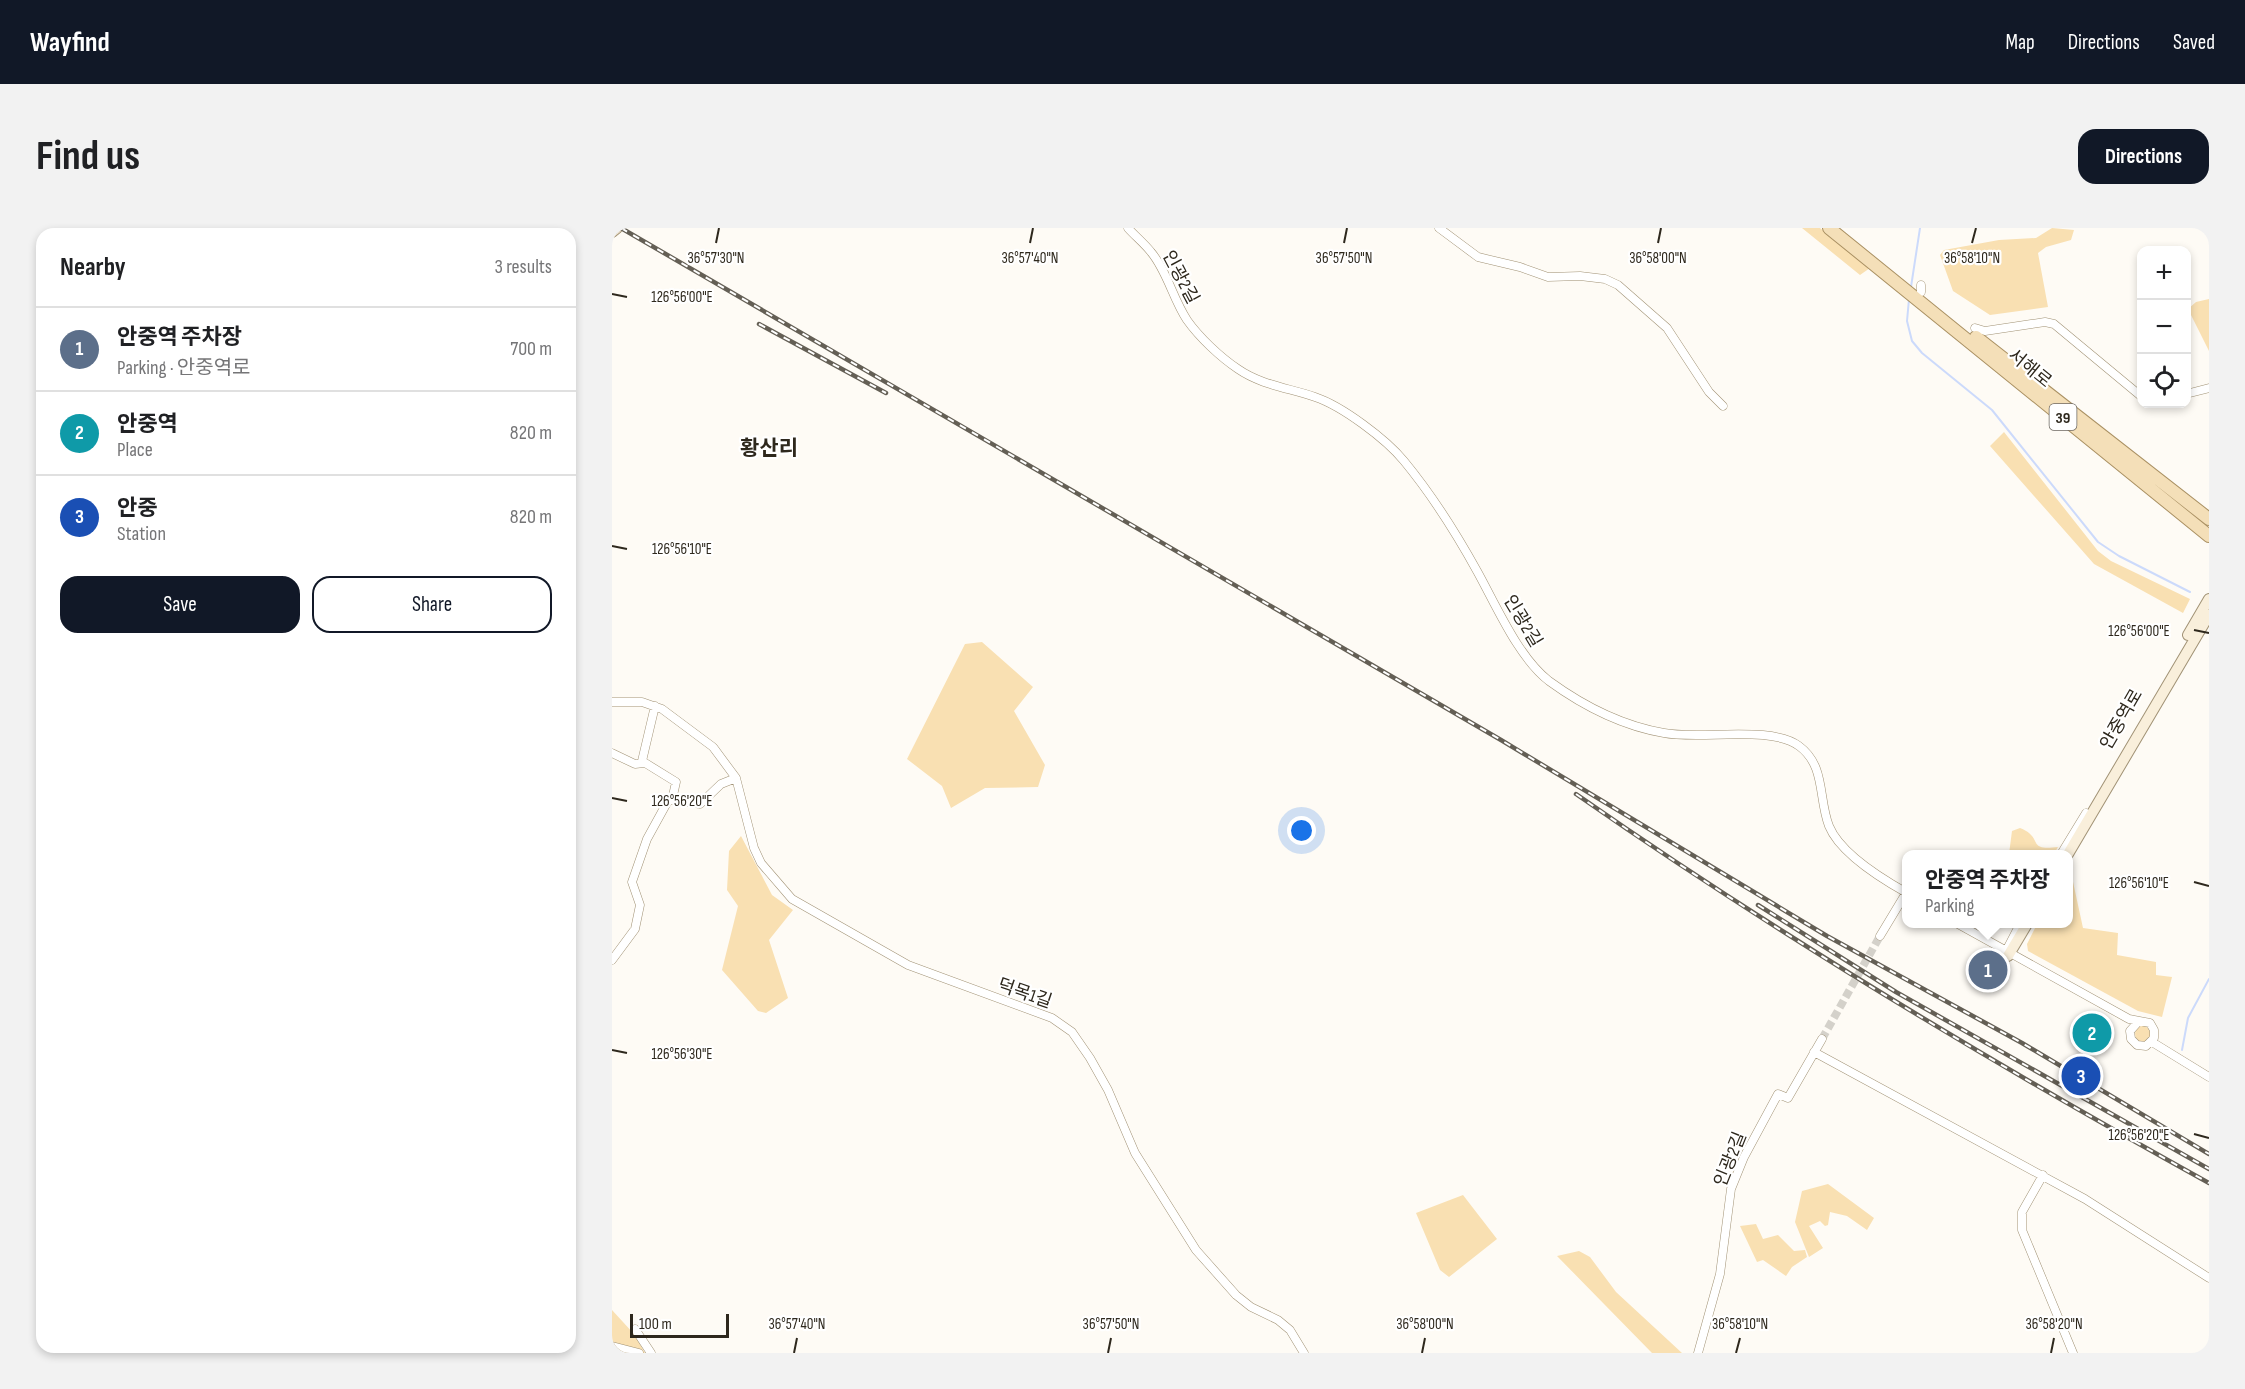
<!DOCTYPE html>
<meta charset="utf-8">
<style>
:root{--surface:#fff;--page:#f2f2f2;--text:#202124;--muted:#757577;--line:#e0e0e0;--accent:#111827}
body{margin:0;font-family:"Sofia Sans Condensed","Noto Sans KR",sans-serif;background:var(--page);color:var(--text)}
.controls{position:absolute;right:18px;top:18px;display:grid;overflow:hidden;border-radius:12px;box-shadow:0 3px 9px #0003}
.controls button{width:54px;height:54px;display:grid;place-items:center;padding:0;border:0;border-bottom:2px solid var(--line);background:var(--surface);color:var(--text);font:30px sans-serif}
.scale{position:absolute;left:18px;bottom:15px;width:99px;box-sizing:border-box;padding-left:6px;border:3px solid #2e281d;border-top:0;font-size:16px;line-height:21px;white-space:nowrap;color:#2e281d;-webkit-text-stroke:4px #fff;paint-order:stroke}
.you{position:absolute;left:690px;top:603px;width:21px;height:21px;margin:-15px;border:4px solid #fff;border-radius:50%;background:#1a73e8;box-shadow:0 0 0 9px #1a73e833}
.badge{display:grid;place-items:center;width:39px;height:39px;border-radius:50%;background:var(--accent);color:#fff;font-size:20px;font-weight:700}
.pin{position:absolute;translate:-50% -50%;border:3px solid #fff;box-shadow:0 2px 6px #0006}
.popup{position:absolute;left:1290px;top:622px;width:171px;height:78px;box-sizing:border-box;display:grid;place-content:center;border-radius:12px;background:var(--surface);filter:drop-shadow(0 2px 4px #0005);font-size:20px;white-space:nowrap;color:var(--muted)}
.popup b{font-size:22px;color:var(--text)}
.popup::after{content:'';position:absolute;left:50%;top:100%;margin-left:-12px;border:12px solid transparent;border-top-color:var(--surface)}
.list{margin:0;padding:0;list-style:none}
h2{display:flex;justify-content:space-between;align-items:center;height:78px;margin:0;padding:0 24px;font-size:26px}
h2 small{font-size:20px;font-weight:400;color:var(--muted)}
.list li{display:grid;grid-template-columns:39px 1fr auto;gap:18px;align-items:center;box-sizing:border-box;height:84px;padding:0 24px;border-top:2px solid var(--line)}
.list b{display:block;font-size:22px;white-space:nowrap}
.list p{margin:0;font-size:20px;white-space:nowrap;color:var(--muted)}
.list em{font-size:20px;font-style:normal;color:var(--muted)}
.actions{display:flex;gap:12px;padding:18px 24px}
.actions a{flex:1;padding:14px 0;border:2px solid var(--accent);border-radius:18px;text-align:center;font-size:21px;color:var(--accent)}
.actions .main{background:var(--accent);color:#fff}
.icon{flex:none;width:33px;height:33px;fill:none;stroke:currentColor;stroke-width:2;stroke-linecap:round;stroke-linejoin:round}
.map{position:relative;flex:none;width:1597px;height:1125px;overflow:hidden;border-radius:18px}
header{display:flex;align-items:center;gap:36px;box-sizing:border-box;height:84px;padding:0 30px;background:var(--accent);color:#fff}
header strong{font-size:28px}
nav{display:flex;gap:33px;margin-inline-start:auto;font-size:21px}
.intro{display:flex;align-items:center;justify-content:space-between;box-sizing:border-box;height:144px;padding:0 36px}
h1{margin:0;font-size:42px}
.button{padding:15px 27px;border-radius:18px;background:var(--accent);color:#fff;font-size:21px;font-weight:700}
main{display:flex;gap:36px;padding:0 36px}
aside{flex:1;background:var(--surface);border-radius:18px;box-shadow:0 3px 9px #0003}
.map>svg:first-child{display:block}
.green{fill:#f9e0b2}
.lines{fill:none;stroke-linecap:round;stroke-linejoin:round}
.stream{stroke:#ccdafb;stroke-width:2}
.street-tunnel{stroke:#d4d1ca;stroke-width:8;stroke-dasharray:8 4;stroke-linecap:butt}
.street-casing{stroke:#a19275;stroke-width:9}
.secondary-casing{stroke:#a19275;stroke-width:12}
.primary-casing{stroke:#aa9163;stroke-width:14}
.street{stroke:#fff;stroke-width:8}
.secondary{stroke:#f9efdb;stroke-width:10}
.primary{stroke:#f4dfb8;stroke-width:12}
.rail-casing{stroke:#645f55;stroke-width:4.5}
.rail{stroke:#fff;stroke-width:2;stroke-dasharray:7;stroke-linecap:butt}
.ticks{fill:none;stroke:#2e281d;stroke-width:2}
.labels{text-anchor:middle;stroke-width:4.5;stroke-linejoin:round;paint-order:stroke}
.shield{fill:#fff;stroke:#6d6861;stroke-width:1.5}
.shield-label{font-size:16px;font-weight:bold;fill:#2e281d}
.street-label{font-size:18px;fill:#2e281d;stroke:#fff}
.quarter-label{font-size:21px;font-weight:bold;fill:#2e281d;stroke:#fff}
.ticks-label{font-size:15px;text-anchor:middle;fill:#2e281d;stroke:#fff;stroke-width:4.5;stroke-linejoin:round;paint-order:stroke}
</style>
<header>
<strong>Wayfind</strong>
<nav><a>Map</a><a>Directions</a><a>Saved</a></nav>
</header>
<div class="intro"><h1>Find us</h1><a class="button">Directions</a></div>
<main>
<aside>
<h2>Nearby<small>3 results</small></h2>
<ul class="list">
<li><span class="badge" style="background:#5c6f8a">1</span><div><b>안중역 주차장</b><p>Parking · 안중역로</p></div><em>700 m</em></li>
<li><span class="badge" style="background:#0f9aa8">2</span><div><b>안중역</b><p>Place</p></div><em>820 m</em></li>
<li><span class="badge" style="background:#1a4fb4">3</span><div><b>안중</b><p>Station</p></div><em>820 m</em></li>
</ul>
<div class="actions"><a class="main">Save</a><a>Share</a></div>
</aside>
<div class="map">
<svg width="1597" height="1125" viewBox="0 0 1597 1125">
<rect width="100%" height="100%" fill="#fefbf5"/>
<!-- green -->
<path class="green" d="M 1190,0 L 1208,0 L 1258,40 L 1248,47 Z
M 1440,0 L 1462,2 L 1459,12 L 1434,19 L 1426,25 L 1436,79 L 1378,87 L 1341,63 L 1328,27 L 1332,22 L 1387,12 L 1424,10 Z
M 1597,71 L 1597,123 L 1576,81 L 1584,74 Z
M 1392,204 L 1486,323 L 1499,333 L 1578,371 L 1571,385 L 1482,336 L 1378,218 Z
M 370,414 L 421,459 L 402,483 L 433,537 L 426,559 L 373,560 L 339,580 L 330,558 L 295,531 L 353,416 Z
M 1408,600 C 1433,610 1413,623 1446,619 L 1442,626 L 1397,626 L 1400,603 Z
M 129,608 L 160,667 L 181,682 L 157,712 L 176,770 L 154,785 L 146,783 L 110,742 L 126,678 L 115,662 L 117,623 Z
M 1458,640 L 1471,700 L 1506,705 L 1505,727 L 1544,734 L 1544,747 L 1560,749 L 1550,789 L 1526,783 L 1416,723 L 1415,716 L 1425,696 L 1457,696 Z
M1523 806a8 8 0 1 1 16 0a8 8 0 1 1-16 0Z
M 1216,956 L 1262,990 L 1255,1002 L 1235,988 L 1218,984 L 1216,997 L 1213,998 L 1208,993 L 1197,998 L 1211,1020 L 1197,1029 L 1183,994 L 1190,963 Z
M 851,967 L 885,1011 L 837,1049 L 828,1042 L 804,985 Z
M 1144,996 L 1151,1011 L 1166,1007 L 1182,1023 L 1193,1022 L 1195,1029 L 1180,1039 L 1174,1048 L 1151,1032 L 1145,1034 L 1128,998 Z
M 967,1023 L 978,1029 L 1004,1064 L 1070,1125 L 1040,1125 L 945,1028 Z
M 0,1082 L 22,1106 L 33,1125 L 0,1125 Z"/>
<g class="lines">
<!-- stream -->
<path class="stream" d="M 1299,59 L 1308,0
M 1297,71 L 1295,93 L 1300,113 L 1310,125 L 1380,182 L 1486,314 L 1507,328 L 1578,364
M 1570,822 L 1576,790 L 1597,751"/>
<!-- street-tunnel -->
<path class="street-tunnel" d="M 1210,811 L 1268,708"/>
<defs>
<path id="street" d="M 516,0 C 523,8 532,15 539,24 C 555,43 561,71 575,92 C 587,109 608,129 626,141 C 649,157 677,160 703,169 C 730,178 774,211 792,233 C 820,267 844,305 865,343 C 884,377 906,429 937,453 C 970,477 1011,498 1052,505 C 1087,512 1160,497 1187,518 C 1214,538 1206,570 1217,598 C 1228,625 1270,651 1295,665
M 827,0 L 866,29 L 908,39 L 936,49 L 968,48 L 993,51 L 1006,57 L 1055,100 L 1097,164 L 1111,178
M 1309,64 L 1309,57
M 1363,100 L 1373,103 L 1433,94 L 1442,96 L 1530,169
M 1574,166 L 1597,160
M 0,474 L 30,474 L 50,481 L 101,519 L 124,550 L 142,620 L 149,635 L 180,671 L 296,737 L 440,790 L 460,804 L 478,830 L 496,862 L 523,925 L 584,1022 L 624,1067 L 639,1079 L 666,1092 L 678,1102 L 692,1125
M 43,478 L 30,533 L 64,554 L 60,572
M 0,525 L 23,536 L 32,535
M 1449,626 L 1474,585
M 1346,696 L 1517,791 L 1538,795 L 1542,802 L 1542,810 L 1534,818 L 1525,817 L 1519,811 L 1518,803 L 1526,794
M 1268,708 L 1294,665
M 1394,723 L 1408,696
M 0,732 L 23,701 L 28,677 L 20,654 L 35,611 L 57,571 L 88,576 L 109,556 L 124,550
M 1540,814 L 1597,849
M 1202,824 L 1473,971 L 1597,1050
M 1431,947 L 1410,984 L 1410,1002 L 1461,1125
M 23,1101 L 39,1125
M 0,1118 L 27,1125
M 1086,1125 L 1108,1046 L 1119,961 L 1132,929 L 1166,866 L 1176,870 L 1210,811"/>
<path id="secondary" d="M 0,4 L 5,0
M 1576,407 L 1597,371
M 1456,626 L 1597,387
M 1396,728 L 1415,696"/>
<path id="primary" d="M 1217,0 L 1597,308
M 1364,109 L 1597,291"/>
</defs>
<!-- street casing -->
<use href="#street" class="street-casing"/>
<!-- secondary casing -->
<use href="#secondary" class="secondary-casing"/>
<!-- primary casing -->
<use href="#primary" class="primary-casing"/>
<!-- street -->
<use href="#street" class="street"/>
<!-- secondary -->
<use href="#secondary" class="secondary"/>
<!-- primary -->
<use href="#primary" class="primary"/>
<defs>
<path id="rail" d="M 9,0 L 889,512 L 1215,708 L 1410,815 L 1597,926
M 147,96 L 274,165
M 964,566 C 1168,708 1380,835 1597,955
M 1146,677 L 1284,764 L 1597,941"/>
</defs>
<!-- rail casing -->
<use href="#rail" class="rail-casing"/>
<!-- rail -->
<use href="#rail" class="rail"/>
</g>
<!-- ticks -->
<path class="ticks" d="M 104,15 L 107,0M 418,15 L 421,0M 732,15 L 735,0M 1046,15 L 1049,0M 1360,15 L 1364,0M 0,66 L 15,69M 0,318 L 15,321M 1582,402 L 1597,405M 0,570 L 15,573M 1582,654 L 1597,658M 0,822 L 15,825M 1582,906 L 1597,910M 182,1125 L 185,1110M 496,1125 L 499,1110M 810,1125 L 813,1110M 1124,1125 L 1128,1110M 1439,1125 L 1442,1110"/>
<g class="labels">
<!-- shield labels -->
<rect class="shield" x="1437.5" y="176" width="27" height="26" rx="4.5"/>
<g class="shield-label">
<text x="1451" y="195">39</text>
</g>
<!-- street labels -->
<g class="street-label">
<text transform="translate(569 49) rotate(62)" y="6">인광2길</text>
<text transform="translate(1418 140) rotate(39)" y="6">서해로</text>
<text transform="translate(911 393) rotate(59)" y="6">인광2길</text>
<text transform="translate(1509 491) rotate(-60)" y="6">안중역로</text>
<text transform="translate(413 765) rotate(19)" y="6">덕목1길</text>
<text transform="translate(1118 931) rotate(-68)" y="6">인광2길</text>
</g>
<!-- quarter labels -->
<g class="quarter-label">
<text x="157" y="227">황산리</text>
</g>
</g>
<g class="ticks-label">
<text x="104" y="35">36°57'30"N</text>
<text x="418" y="35">36°57'40"N</text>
<text x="732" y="35">36°57'50"N</text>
<text x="1046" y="35">36°58'00"N</text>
<text x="1360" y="35">36°58'10"N</text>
<text x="70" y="74">126°56'00"E</text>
<text x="70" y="326">126°56'10"E</text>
<text x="1527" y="408">126°56'00"E</text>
<text x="70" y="578">126°56'20"E</text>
<text x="1527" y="660">126°56'10"E</text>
<text x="70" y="831">126°56'30"E</text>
<text x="1527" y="912">126°56'20"E</text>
<text x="185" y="1101">36°57'40"N</text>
<text x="499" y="1101">36°57'50"N</text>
<text x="813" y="1101">36°58'00"N</text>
<text x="1128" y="1101">36°58'10"N</text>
<text x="1442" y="1101">36°58'20"N</text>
</g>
</svg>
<div class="controls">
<button>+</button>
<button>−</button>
<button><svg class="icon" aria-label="locate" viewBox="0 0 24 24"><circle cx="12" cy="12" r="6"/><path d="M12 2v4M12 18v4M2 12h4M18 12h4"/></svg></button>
</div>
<div class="scale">100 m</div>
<div class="you"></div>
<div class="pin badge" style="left:1376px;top:742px;background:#5c6f8a">1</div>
<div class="popup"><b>안중역 주차장</b>Parking</div>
<div class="pin badge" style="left:1480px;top:805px;background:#0f9aa8">2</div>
<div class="pin badge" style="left:1469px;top:848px;background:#1a4fb4">3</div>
</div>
</main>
